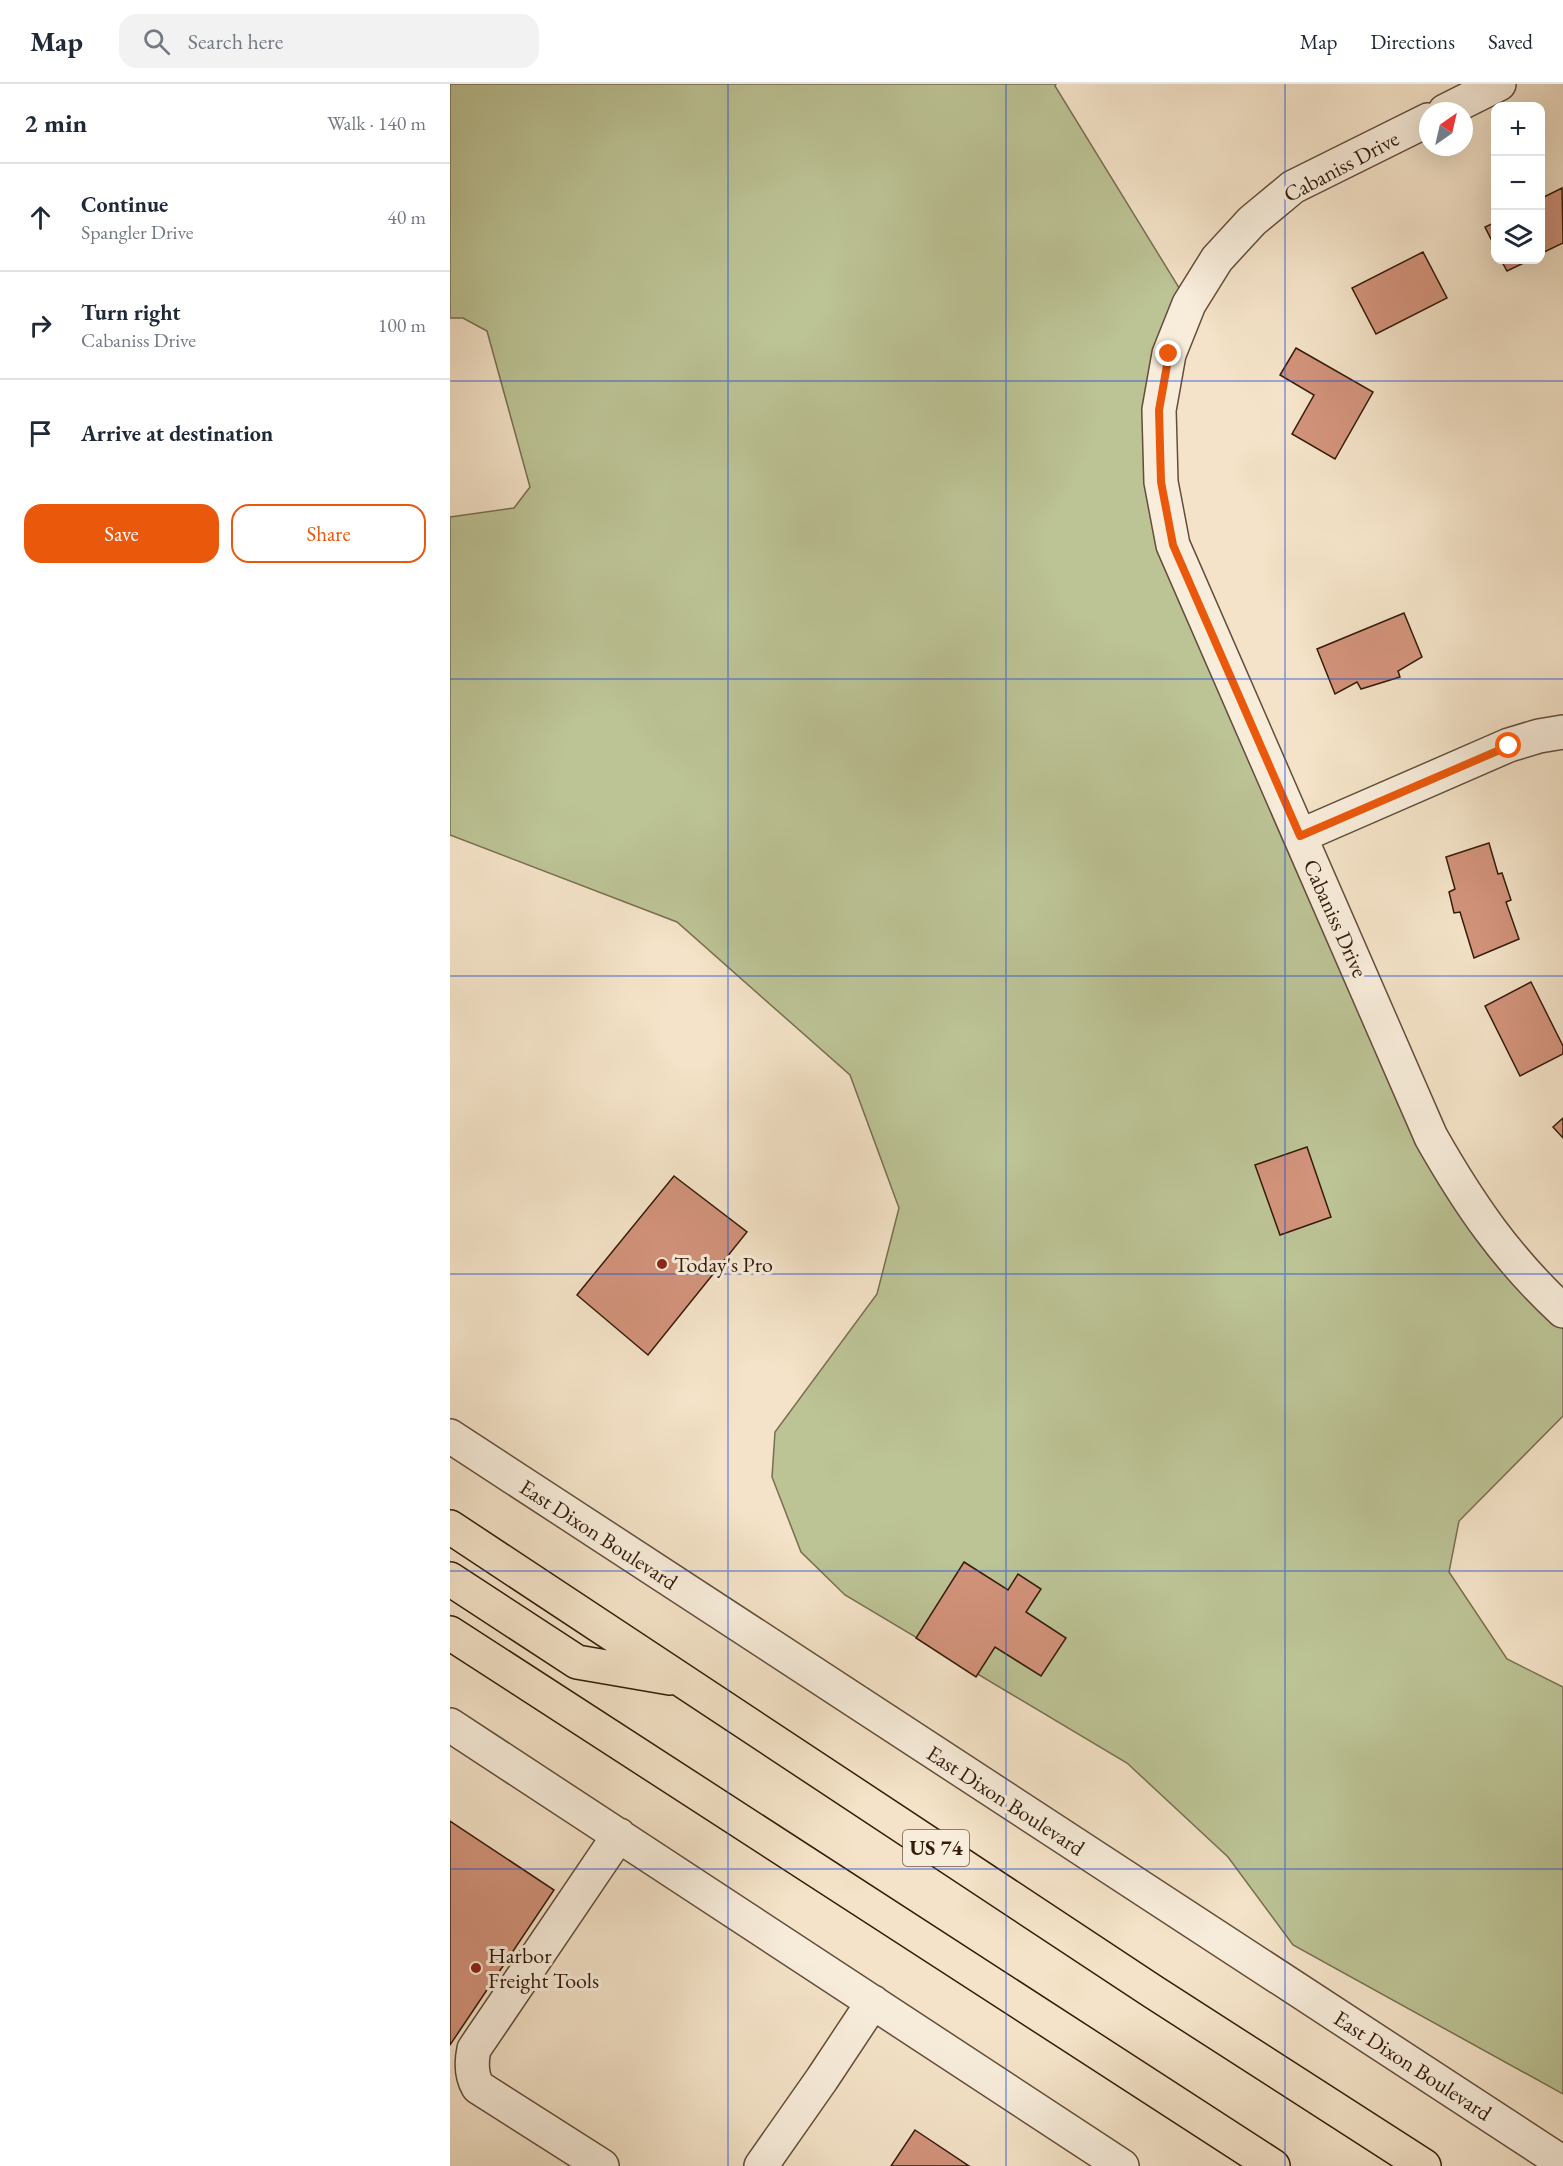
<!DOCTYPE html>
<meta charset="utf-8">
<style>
:root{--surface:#fff;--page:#f2f2f3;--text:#1f2937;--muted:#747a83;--line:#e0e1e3;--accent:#ea580c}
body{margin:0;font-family:"EB Garamond",serif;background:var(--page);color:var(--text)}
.controls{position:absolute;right:18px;top:18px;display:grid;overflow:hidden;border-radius:12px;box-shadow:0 6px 24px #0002}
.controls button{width:54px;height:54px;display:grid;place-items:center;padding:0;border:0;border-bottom:2px solid var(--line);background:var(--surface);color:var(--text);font:30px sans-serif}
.compass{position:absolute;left:969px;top:18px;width:54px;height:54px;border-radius:50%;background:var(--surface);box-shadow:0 6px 24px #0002;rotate:34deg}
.stop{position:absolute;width:18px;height:18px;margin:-14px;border:4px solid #ea580c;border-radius:50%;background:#fff}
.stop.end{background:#ea580c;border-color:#fff;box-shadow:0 2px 6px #0008}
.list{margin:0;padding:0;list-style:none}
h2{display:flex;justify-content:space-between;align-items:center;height:78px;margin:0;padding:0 24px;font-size:26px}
h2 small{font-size:20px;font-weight:400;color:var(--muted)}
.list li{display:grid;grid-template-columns:39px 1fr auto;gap:18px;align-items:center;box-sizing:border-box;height:108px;padding:0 24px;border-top:2px solid var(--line)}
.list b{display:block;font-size:22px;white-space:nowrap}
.list p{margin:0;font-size:20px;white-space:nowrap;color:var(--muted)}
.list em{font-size:20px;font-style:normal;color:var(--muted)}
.actions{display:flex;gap:12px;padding:18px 24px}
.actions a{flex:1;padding:14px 0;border:2px solid var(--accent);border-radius:18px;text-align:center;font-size:21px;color:var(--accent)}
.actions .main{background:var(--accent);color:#fff}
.icon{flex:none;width:33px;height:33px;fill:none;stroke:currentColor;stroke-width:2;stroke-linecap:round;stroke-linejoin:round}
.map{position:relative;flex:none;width:1113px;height:2082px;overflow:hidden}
header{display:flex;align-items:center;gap:36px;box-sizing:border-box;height:84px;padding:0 30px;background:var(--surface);border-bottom:2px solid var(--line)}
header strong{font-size:28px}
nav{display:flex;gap:33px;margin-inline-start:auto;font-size:21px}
.search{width:420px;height:54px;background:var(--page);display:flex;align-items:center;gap:15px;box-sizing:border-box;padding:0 21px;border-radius:18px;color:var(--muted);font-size:22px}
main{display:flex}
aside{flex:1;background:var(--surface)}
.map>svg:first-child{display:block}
.green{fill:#bcc395;stroke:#786f50;stroke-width:1.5}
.building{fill:#d2937b;stroke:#341b0a;stroke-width:1.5}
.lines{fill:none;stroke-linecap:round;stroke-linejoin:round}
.minor-casing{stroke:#644d3a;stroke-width:36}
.highway-casing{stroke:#341b0a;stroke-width:36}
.minor{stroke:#f8eddb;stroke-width:33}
.highway{stroke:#f4e3c8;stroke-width:33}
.route{stroke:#ea580c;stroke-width:8}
.grid{fill:none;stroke:#1d4ed8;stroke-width:1.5;stroke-opacity:0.55}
.poi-dot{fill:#8f2418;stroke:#f8eddb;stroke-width:2}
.labels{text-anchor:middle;stroke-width:6;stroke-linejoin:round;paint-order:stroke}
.shield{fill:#f8eddb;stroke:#6f5a49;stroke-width:1.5}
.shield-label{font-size:21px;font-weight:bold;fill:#341b0a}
.street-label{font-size:22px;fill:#341b0a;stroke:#f8eddb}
.poi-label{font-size:22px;fill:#341b0a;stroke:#f8eddb;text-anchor:start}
</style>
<header>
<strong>Map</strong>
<div class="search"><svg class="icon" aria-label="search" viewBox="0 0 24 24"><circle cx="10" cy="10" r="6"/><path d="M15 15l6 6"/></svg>Search here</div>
<nav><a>Map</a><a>Directions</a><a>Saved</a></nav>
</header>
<main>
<aside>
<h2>2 min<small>Walk · 140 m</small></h2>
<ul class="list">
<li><svg class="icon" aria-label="ahead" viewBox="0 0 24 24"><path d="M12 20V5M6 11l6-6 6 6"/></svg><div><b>Continue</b><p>Spangler Drive</p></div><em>40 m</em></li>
<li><svg class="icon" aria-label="right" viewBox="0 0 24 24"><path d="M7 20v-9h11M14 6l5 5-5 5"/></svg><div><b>Turn right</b><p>Cabaniss Drive</p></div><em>100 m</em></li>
<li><svg class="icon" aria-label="arrive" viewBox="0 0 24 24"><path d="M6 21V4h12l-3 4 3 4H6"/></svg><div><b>Arrive at destination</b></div></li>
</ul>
<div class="actions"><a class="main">Save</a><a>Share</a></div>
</aside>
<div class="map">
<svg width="1113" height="2082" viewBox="0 0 1113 2082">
<rect width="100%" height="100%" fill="#f4e3c8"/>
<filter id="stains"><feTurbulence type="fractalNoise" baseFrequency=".00333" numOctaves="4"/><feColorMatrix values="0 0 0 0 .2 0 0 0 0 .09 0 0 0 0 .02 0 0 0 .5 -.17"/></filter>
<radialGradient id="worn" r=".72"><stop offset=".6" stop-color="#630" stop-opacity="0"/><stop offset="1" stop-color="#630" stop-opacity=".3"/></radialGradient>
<!-- green -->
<path class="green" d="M 0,0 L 606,0 L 605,2 L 739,220 L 712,403 L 981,1053 L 1113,1227 L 1113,1332 L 1009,1437 L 999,1488 L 1057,1575 L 1113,1603 L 1113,2010 L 843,1861 L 778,1773 L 677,1679 L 395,1511 L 351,1468 L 322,1393 L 325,1348 L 427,1210 L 449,1124 L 400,991 L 227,838 L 0,751 L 0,433 L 64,424 L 80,403 L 37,247 L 13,234 L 0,234 Z"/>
<!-- building -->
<path class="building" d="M 1112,104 L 1113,159 L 1090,170 L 1090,115 Z
M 1046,138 L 1046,165 L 1035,143 Z
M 973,168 L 997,214 L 926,250 L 902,204 Z
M 1051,176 L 1080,176 L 1057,187 Z
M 846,264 L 923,308 L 885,375 L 842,350 L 864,311 L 830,291 Z
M 954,529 L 972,573 L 948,587 L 950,593 L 911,605 L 907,598 L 885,610 L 867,565 Z
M 1039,759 L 1048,790 L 1052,789 L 1061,816 L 1056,818 L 1069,855 L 1024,874 L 1010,828 L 1004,829 L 999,808 L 1005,805 L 996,773 Z
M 1081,898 L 1113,962 L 1113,970 L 1070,992 L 1035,922 Z
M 1113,1034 L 1113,1054 L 1103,1043 Z
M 857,1063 L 881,1133 L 830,1151 L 805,1081 Z
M 224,1092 L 297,1148 L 198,1271 L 127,1211 Z
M 514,1478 L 558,1506 L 568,1490 L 591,1505 L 576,1528 L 616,1554 L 591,1592 L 545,1563 L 526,1593 L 466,1554 Z
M 0,1737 L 104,1806 L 0,1961 Z
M 465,2046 L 519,2082 L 441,2082 Z"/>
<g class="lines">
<defs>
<path id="minor" d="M 995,27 L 1049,0
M 978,36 L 843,103 L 802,137 L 767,175 L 739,220 L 719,270 L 709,326 L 711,398 L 723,461 L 981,1053 C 1019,1120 1056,1174 1113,1227
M 850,752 L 1059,661 L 1089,652 L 1113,648
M 0,1352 L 1113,2079
M 0,1641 L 672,2082
M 152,2082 L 28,2003 C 21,1991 21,1979 24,1965 L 169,1751
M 311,2082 L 372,1995 L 423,1918"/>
<path id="highway" d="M 0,1443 L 702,1907 L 974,2082
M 0,1495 L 127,1578 L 220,1594
M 0,1549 L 823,2082"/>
</defs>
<!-- minor casing -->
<use href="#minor" class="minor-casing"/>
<!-- highway casing -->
<use href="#highway" class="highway-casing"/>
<!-- minor -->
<use href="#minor" class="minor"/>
<!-- highway -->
<use href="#highway" class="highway"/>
</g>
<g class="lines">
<!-- route -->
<path class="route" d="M 719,270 L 709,326 L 711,398 L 723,461 L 850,752 L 1059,662"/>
</g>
<!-- grid -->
<path class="grid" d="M 278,0 L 278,2082M 556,0 L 556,2082M 835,0 L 835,2082M 0,297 L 1113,297M 0,595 L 1113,595M 0,892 L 1113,892M 0,1190 L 1113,1190M 0,1487 L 1113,1487M 0,1785 L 1113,1785"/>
<!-- markers -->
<g class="poi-dot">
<circle cx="212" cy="1180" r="6"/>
<circle cx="26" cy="1884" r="6"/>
</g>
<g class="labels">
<!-- shield labels -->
<rect class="shield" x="453" y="1746" width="66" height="36" rx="4.5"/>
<g class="shield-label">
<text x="486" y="1771">US 74</text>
</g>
<!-- street labels -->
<g class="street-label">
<text transform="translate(891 82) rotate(-28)" y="8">Cabaniss Drive</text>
<text transform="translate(886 834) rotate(66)" y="8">Cabaniss Drive</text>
<text transform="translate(149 1450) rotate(33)" y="8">East Dixon Boulevard</text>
<text transform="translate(556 1716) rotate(33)" y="8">East Dixon Boulevard</text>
<text transform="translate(963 1981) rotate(33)" y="8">East Dixon Boulevard</text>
</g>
<!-- poi labels -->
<g class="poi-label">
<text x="224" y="1188">Today's Pro</text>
<text x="38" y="1879">Harbor<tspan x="38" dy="25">Freight Tools</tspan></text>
</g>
</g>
<rect width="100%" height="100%" filter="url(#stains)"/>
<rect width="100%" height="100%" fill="url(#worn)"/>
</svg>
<div class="controls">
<button>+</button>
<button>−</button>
<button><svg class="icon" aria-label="layers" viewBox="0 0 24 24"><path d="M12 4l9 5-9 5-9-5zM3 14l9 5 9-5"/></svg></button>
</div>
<svg class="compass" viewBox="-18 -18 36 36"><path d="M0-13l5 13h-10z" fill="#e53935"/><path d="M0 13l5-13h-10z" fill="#747a83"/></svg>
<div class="stop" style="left:1059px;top:662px"></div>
<div class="stop end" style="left:719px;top:270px"></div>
</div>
</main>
